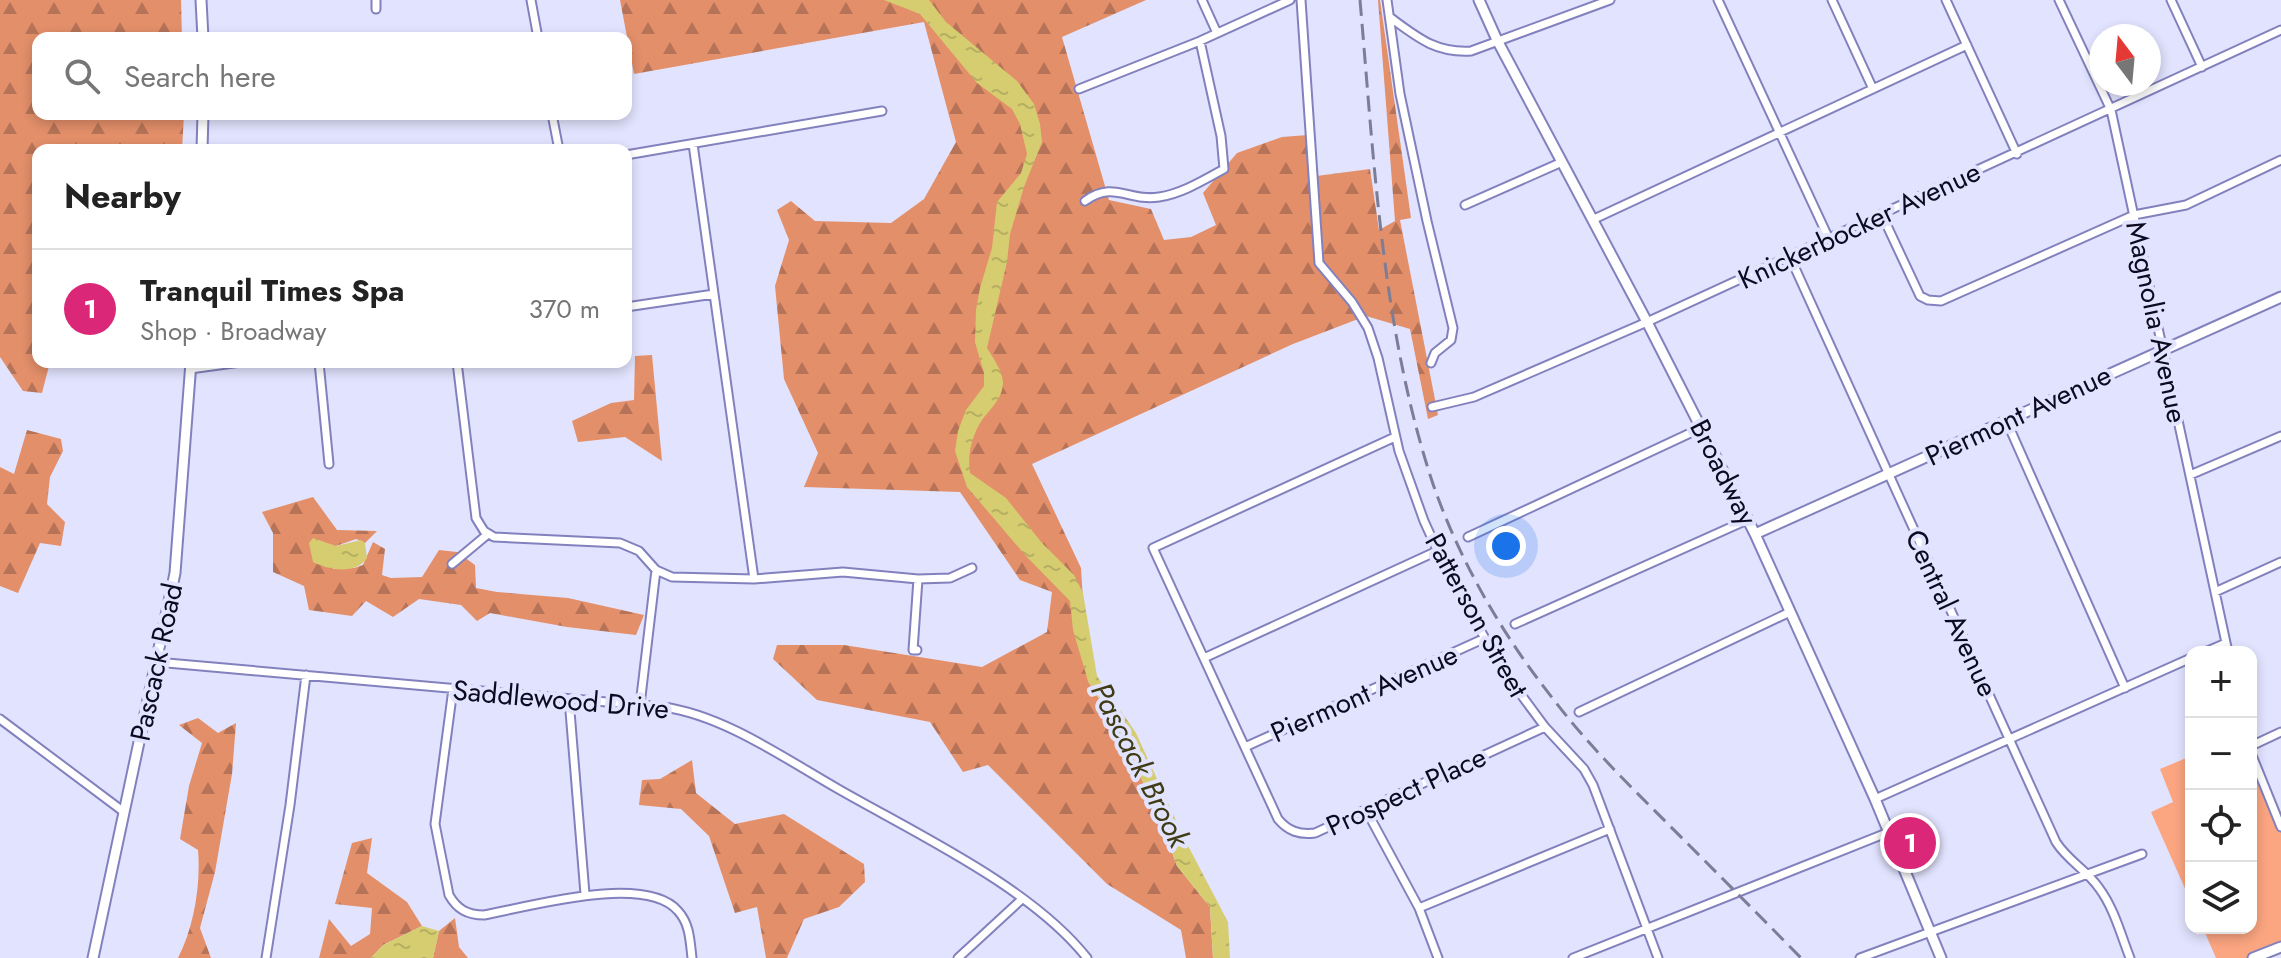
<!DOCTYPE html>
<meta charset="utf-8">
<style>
:root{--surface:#fff;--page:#f6f6f6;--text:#222;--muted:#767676;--line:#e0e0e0;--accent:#db2777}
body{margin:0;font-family:Jost,sans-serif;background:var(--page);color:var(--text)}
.controls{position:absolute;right:24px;bottom:24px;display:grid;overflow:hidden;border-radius:16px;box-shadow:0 4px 12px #0003}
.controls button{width:72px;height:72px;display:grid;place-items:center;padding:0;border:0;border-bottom:2px solid var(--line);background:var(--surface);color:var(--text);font:40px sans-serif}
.compass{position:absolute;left:2089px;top:24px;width:72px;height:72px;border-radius:50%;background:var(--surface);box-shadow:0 4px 12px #0003;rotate:344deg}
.you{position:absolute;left:1506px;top:546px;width:28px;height:28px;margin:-20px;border:6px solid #fff;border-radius:50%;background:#1a73e8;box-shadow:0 0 0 12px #1a73e833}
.badge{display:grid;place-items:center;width:52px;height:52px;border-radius:50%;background:var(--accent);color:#fff;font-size:26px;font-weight:700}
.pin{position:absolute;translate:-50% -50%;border:4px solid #fff;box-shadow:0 2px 8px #0006}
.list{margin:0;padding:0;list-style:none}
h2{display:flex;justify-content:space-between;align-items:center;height:104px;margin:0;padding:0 32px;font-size:34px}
h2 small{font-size:26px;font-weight:400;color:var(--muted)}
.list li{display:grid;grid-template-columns:52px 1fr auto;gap:24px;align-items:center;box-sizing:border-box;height:120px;padding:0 32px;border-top:2px solid var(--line)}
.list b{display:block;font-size:30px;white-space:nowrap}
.list p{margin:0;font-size:26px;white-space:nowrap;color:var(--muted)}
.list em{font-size:26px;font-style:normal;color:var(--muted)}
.icon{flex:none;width:44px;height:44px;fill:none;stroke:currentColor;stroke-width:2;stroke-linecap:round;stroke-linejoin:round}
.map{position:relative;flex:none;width:2281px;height:958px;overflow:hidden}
.search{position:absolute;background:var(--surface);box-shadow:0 4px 12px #0003;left:32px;top:32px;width:600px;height:88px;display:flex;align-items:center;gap:20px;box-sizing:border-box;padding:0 28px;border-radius:16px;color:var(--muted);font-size:30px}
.panel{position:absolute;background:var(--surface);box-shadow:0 4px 12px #0003;left:32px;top:144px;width:600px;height:224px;border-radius:16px}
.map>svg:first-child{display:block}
.green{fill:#fba581}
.forest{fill:url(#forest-firs)}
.water{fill:url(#water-ripples)}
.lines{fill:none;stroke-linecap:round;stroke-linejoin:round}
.minor-casing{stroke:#8281be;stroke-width:11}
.tertiary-casing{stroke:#8281be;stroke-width:13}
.minor{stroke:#fff;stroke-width:7}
.tertiary{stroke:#fff;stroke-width:9}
.rail{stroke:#7d7d96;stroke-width:3;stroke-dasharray:16 8;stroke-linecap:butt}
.labels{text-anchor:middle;stroke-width:8;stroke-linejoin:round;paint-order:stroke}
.street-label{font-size:28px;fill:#0c0a20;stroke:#e2e3fe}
.water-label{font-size:30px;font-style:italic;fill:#3f3b14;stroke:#e2e3fe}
</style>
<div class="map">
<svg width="2281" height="958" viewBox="0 0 2281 958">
<defs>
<pattern id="forest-firs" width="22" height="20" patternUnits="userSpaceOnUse" patternTransform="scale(2)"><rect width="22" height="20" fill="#e38f6a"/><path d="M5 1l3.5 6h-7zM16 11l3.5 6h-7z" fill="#b67357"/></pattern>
<pattern id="water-ripples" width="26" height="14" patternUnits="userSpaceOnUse" patternTransform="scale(2)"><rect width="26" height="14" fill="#d6cd71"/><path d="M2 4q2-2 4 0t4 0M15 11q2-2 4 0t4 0" fill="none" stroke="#b6af62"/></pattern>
</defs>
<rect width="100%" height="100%" fill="#e2e3fe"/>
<!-- green -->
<path class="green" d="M 2251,753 L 2281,827 L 2281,947 L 2253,958 L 2216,958 L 2203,928 L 2251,928 Z
M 2191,756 L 2191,902 L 2151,812 L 2173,802 L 2160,769 Z"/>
<!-- forest -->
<path class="forest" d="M 0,0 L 181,0 L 182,38 L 38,38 L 38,114 L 184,114 L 182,150 L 38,150 L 38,362 L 50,362 L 42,393 L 23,391 L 0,357 Z
M 620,0 L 1146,0 L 1062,37 L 1109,200 L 1151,209 L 1164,240 L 1191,237 L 1216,225 L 1203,193 L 1237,153 L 1282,137 L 1308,135 L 1309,177 L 1370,169 L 1379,230 L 1395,221 L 1378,0 L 1380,0 L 1411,218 L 1400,220 L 1438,415 L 1428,419 L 1410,329 L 1366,316 L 1293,344 L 1032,464 L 1081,568 L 1088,681 L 1124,739 L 1162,825 L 1177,866 L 1210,907 L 1213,958 L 1186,958 L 1181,930 L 1107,884 L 988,765 L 963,772 L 930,722 L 817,700 L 773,659 L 777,645 L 844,645 L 982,667 L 1047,632 L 1052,592 L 1020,580 L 960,492 L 804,487 L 818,453 L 784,379 L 775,286 L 789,240 L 777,210 L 791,201 L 815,221 L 891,223 L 924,199 L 956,142 L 924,22 L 634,74 Z
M 652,355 L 662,461 L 625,437 L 578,442 L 572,421 L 611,403 L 634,400 L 635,356 Z
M 27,430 L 61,439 L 63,451 L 50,477 L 47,504 L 65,522 L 61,546 L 40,543 L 18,593 L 0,586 L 0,467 L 14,474 Z
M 313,497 L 337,530 L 377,531 L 365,543 L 356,539 L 336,546 L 333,569 L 354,568 L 363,565 L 373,542 L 385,549 L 382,575 L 391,578 L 422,577 L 439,550 L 457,552 L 475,565 L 476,588 L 497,592 L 568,598 L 644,615 L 636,635 L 567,627 L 490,613 L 477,621 L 461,605 L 419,599 L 393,617 L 366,601 L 352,616 L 309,610 L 304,586 L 273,572 L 273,533 L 262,512 Z
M 198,718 L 218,733 L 236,723 L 232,774 L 215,872 L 200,928 L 211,958 L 178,958 C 194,927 201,884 198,850 L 180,839 L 189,786 L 202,743 L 179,725 Z
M 692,760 L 696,793 L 735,824 L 784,814 L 864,864 L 865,882 L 839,907 L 804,919 L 787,958 L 766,958 L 757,907 L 735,913 L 709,836 L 681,809 L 639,805 L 642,780 L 660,779 Z
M 372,838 L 367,873 L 407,902 L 422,926 L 383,945 L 371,958 L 319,958 L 329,919 L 351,946 L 370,934 L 372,908 L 335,904 L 352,843 Z
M 455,918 L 459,947 L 468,958 L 433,958 L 439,931 Z"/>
<!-- water -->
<path class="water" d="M 884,0 L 929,0 L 946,22 L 1017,81 L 1034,104 L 1040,124 L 1042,142 L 1024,187 L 1010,234 L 1007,262 L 987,348 C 993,358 1002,370 1003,382 C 1003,398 991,408 982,420 C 972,435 967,455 970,473 L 1006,498 L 1042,543 L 1074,575 L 1083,593 L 1097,676 L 1136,733 L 1185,840 L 1228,922 L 1230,958 L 1213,958 L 1210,907 L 1177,866 L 1162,825 L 1124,739 L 1088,681 L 1073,630 L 1070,601 L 1026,556 L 967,487 L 955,451 L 958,431 L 966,410 L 984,386 L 984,373 L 975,342 L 976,310 L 980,288 L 992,248 L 997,202 L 1021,173 L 1027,154 L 1020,124 L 1012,109 L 977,83 L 920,14 Z
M 313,538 L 336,546 L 361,540 L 365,543 L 367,558 C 356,575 328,570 313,562 L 309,543 Z
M 422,926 L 439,931 L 433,958 L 371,958 L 383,945 Z"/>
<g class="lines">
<defs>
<path id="minor" d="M 531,0 L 538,38
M 1202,0 L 1217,33
M 1301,0 L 1319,263 L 1352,302 L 1368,328 L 1378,358 L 1399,451 L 1424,521 L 1445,567 L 1502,669 L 1545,727 L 1584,769 L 1593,785 L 1658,958
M 1387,0 L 1400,94 L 1427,221 L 1453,328 L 1451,340 L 1435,353 L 1431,363
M 1718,0 L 1829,239
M 1832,0 L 1873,89
M 1946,0 L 2017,154
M 2059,0 L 2111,110 L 2228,652
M 2171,0 L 2202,67
M 376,9 L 376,0
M 1391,18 C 1418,38 1436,53 1471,51 L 1610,0
M 1079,89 L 1200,41 L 1290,0
M 552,114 L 559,150
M 693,144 L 754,579
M 626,155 L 882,111
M 1085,201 C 1114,180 1129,202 1159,197 C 1181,194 1204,180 1224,169 L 1221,136 L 1200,41
M 1465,205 L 1562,162
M 1882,215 L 1920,296 L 1928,300 L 1941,301 L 2134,215 L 2186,205 L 2281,160
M 1592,220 L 1967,45
M 1790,257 L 2056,842 C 2068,861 2087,870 2099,888 C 2114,908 2121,935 2130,958
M 626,307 L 714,294
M 319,362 L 329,464
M 457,362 L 476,518 L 484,531 L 494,537 L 620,543 L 639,551 L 656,570 L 672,577 L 754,579 L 843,572 L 918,579 L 950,578 L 972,568
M 190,369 L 241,362
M 1432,407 L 1474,397 L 1647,322 L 2281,30
M 2006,420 L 2125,688
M 1395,437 L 1153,548 L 1278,819 C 1288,831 1299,835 1315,833 L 1545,727
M 2190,475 L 2281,436
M 1468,537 L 1701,428
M 452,564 L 488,534
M 2215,592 L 2281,562
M 1515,624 L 1747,520
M 917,650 L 913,650 L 918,579
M 2205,652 L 2226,643
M 1204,658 L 1437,551
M 156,662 L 663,707 C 724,715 787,760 840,790 C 917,834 1032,888 1087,958
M 453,689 L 435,824 L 449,895 C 457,909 467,915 484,915 C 528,907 645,873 678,911 C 690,924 690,941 692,958
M 569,699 L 585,894
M 640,705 L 656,570
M 1579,712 L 1790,612
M 0,719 L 124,812
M 2251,746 L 2281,732
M 1245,747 L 1483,639
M 2251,753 L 2281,827
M 1875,799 L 2191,658
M 1366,810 L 1419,908 L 1438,958
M 1419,908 L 1610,829
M 266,958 L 290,805 L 306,675
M 958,958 L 1022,899
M 1573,958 L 1889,832
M 1860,958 L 2142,854"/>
<path id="tertiary" d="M 201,0 L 203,38
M 1479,0 L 1497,40 L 1647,322 L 1755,534 L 1875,799 L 1941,958
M 202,150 L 203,114
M 1755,534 L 2281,297
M 93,958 L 175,573 L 191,362
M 2253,958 L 2281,947"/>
</defs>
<!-- minor casing -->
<use href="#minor" class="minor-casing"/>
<!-- tertiary casing -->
<use href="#tertiary" class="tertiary-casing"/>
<!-- minor -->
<use href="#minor" class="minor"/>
<!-- tertiary -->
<use href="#tertiary" class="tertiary"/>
<!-- rail -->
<path class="rail" d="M 1360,0 C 1374,160 1382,331 1433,484 C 1460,562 1503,636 1554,700 C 1588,745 1629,785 1669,825 C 1713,869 1757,913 1801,958"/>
</g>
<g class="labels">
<!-- street labels -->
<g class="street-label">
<text transform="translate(1859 225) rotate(-25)" y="10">Knickerbocker Avenue</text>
<text transform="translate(2157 322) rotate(78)" y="10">Magnolia Avenue</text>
<text transform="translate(2018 415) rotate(-25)" y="10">Piermont Avenue</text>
<text transform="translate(1724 472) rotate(63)" y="10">Broadway</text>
<text transform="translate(1952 613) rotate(65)" y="10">Central Avenue</text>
<text transform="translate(1477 615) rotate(61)" y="10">Patterson Street</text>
<text transform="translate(156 662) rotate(-78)" y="10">Pascack Road</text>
<text transform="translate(1364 693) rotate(-24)" y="10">Piermont Avenue</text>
<text transform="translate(561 699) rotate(5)" y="10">Saddlewood Drive</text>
<text transform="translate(1406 791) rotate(-25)" y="10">Prospect Place</text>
</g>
<!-- water labels -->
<g class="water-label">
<text transform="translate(1140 765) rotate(63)" y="10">Pascack Brook</text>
</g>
</g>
</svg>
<div class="controls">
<button>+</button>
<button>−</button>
<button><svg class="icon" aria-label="locate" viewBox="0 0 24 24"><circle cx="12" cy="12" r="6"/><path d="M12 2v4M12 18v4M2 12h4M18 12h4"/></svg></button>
<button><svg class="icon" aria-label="layers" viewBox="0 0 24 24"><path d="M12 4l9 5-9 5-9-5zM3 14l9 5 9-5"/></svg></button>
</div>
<svg class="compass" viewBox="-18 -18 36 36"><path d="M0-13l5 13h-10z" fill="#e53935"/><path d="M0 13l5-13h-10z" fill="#767676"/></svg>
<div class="you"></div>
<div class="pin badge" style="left:1910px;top:843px">1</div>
<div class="search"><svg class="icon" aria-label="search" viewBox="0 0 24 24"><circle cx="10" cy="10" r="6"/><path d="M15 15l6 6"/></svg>Search here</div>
<section class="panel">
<h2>Nearby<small></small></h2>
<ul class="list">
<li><span class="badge">1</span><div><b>Tranquil Times Spa</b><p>Shop · Broadway</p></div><em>370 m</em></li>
</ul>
</section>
</div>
